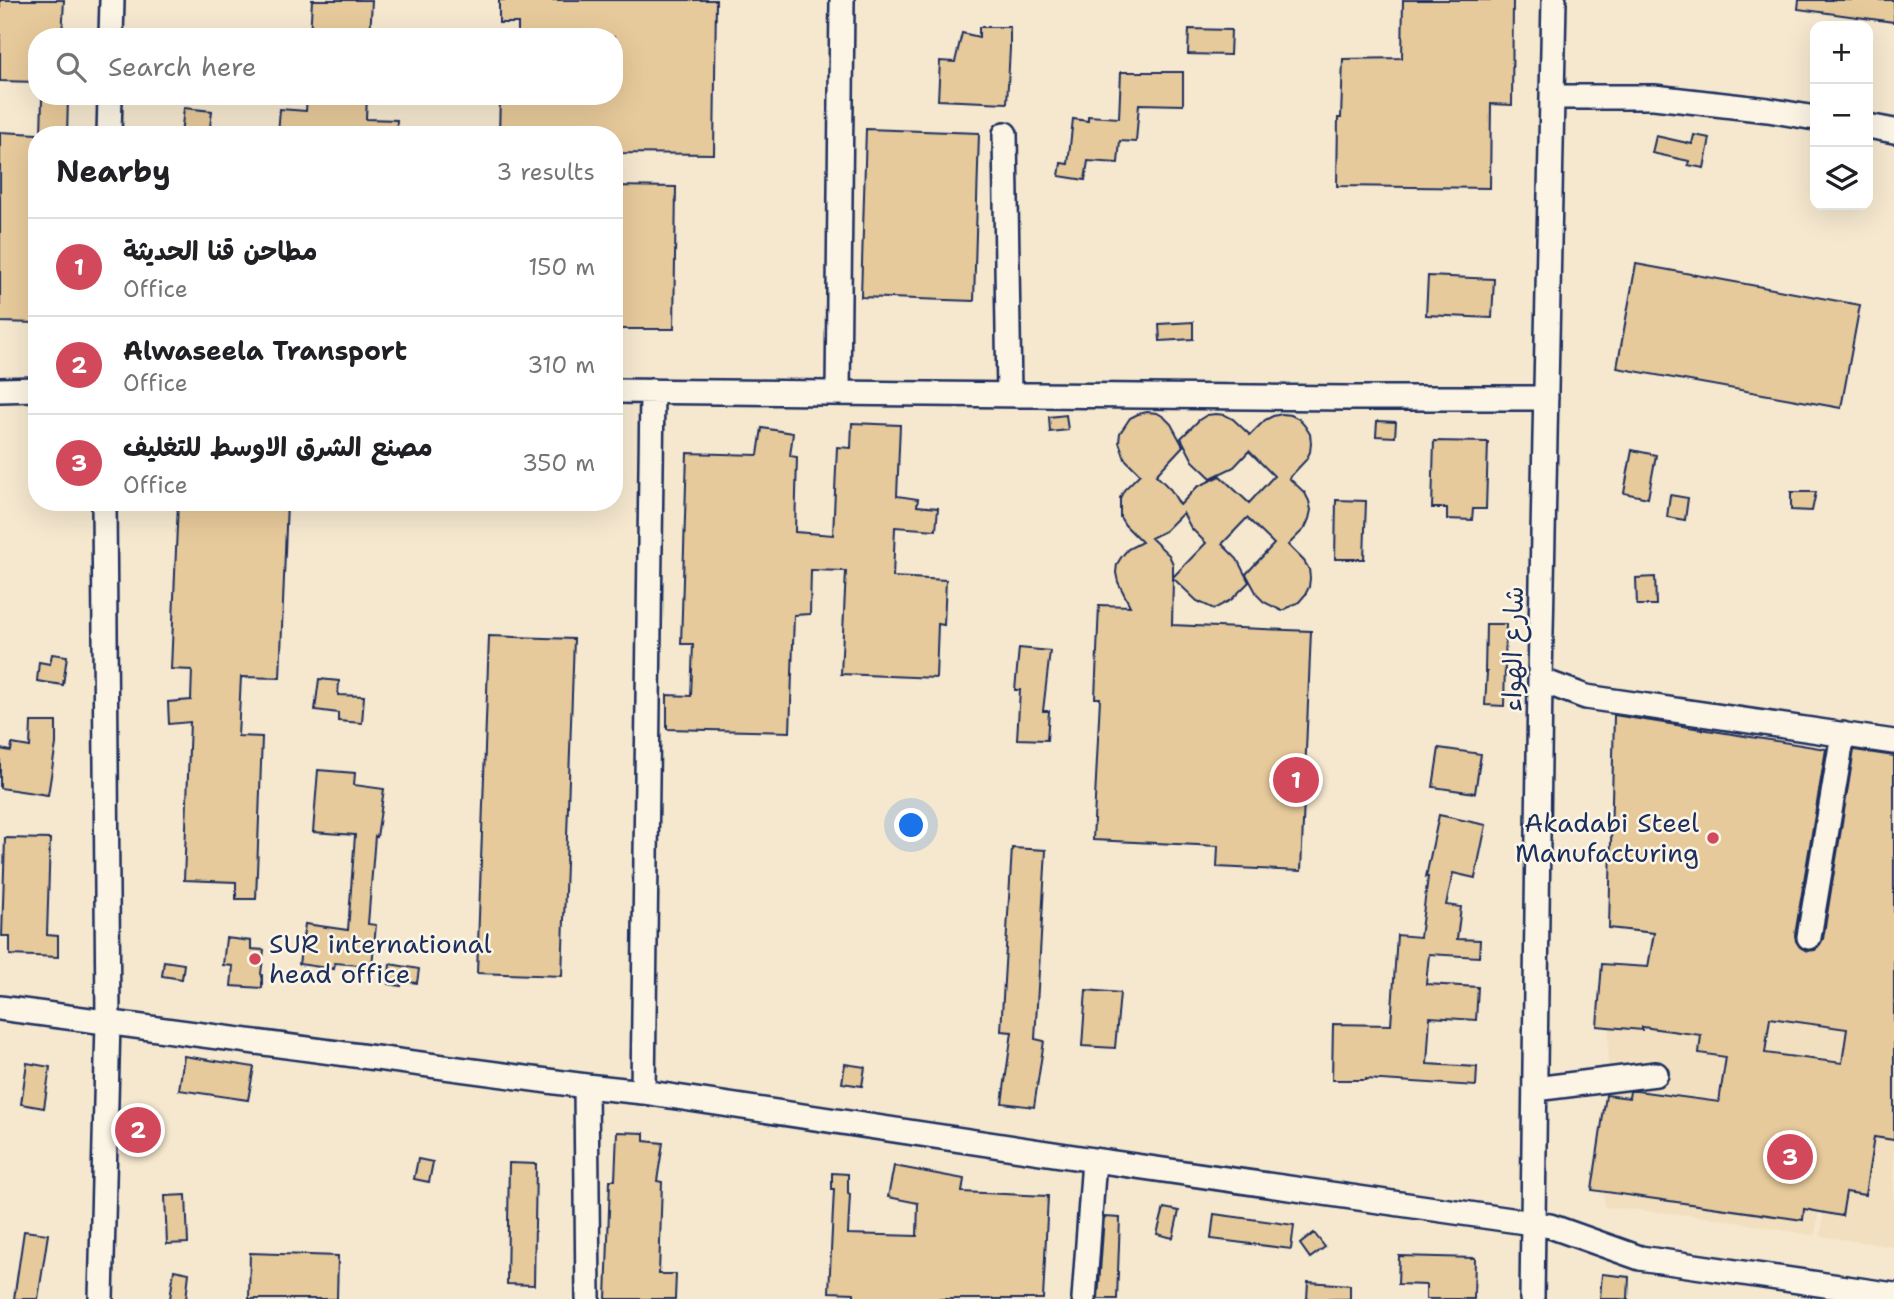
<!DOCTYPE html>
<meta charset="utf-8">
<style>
:root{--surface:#fff;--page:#f2f2f2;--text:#202124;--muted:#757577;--line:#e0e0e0;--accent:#d1495b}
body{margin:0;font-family:"Shantell Sans","Playpen Sans Arabic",sans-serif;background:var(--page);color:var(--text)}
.controls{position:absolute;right:21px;top:21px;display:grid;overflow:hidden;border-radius:14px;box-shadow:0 7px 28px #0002}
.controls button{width:63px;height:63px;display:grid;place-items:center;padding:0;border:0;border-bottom:2px solid var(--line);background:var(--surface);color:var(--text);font:35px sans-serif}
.you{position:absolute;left:912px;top:826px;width:24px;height:24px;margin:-18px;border:5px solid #fff;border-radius:50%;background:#1a73e8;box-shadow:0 0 0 10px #1a73e833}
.badge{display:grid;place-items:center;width:46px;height:46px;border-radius:50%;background:var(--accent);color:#fff;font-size:23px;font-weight:700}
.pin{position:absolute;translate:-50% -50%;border:4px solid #fff;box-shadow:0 2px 7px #0006}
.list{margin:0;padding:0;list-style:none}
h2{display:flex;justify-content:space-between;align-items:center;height:91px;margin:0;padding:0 28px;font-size:30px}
h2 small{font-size:23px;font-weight:400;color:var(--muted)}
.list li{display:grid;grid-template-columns:46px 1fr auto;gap:21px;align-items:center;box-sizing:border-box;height:98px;padding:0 28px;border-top:2px solid var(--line)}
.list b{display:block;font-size:26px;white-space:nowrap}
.list p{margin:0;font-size:23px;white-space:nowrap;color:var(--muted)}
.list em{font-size:23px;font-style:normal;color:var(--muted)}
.icon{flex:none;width:38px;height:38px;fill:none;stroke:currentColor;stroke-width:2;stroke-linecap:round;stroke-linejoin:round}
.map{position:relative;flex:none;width:1894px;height:1299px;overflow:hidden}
.search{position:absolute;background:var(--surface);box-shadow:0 7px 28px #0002;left:28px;top:28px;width:595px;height:77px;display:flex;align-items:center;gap:18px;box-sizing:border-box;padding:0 24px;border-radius:28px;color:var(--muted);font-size:26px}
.panel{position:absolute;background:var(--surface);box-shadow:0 7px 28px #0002;left:28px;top:126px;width:595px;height:385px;border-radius:28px}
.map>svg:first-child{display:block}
.built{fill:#f2dfbf}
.building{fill:#e7ca9b;stroke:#1b2f5e;stroke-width:2;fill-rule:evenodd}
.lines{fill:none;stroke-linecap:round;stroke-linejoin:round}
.minor-casing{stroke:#1b2f5e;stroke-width:28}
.minor{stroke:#fcf5e5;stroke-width:23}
.poi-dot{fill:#d1495b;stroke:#fcf5e5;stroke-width:2.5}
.labels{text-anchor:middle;stroke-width:5;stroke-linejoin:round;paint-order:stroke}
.street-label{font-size:26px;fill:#1b2f5e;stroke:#fcf5e5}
.poi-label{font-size:26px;fill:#1b2f5e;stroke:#fcf5e5;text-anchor:end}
</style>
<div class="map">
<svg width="1894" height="1299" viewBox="0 0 1894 1299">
<rect width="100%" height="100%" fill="#f6e8cf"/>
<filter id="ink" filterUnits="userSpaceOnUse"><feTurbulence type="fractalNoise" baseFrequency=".0143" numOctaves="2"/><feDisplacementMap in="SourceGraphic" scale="14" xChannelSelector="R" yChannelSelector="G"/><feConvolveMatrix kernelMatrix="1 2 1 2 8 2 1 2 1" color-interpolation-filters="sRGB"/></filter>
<g filter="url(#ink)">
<!-- built -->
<path class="built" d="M 1610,980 L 1851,1007 L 1815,1236 L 1707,1217 L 1604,1207 Z
M 1859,1008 L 1894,1013 L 1894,1247 L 1820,1236 Z"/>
<!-- building -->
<path class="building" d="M 0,0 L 64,0 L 62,37 L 37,37 L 37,82 L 0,81 Z
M 312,0 L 372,0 L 370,37 L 310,37 Z
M 499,0 L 716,0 L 714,154 L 614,153 L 614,135 L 499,135 L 500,96 L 614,96 L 614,37 L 518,37 L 518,23 L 499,23 Z
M 1403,0 L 1513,0 L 1512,105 L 1491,104 L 1490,188 L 1337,186 L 1338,118 L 1341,118 L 1343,59 L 1402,58 Z
M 1799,0 L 1894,0 L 1894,22 L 1798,9 Z
M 979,27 L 1010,27 L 1010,48 L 1007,103 L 938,100 L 940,61 L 955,62 L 962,33 L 979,37 Z
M 1189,29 L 1231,30 L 1230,55 L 1188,54 Z
M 1121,72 L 1183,72 L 1183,105 L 1139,104 L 1136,142 L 1120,141 L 1118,163 L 1088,161 L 1085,180 L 1059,176 L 1061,163 L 1068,164 L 1073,119 L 1088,121 L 1088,116 L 1119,118 Z
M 307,96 L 367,96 L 366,119 L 397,120 L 396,135 L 278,134 L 280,109 L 306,111 Z
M 42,99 L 68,99 L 67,135 L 41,135 Z
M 184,108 L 212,111 L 209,135 L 181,135 Z
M 866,129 L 979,133 L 974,301 L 861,297 Z
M 0,132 L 37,134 L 37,323 L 0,322 Z
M 1694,135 L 1710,138 L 1704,168 L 1688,165 L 1689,161 L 1652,153 L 1656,136 L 1692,144 Z
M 614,186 L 676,187 L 674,329 L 614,329 Z
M 1636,264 L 1860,305 L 1841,408 L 1617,368 Z
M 1428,276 L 1494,279 L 1492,318 L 1426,315 Z
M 1193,322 L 1193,339 L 1160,341 L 1159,324 Z
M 1147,412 L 1157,413 L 1164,417 L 1171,424 L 1183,446 L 1156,475 L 1171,490 L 1180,505 L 1197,487 L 1220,476 L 1249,503 L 1274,476 L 1249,451 L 1234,467 L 1211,478 L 1193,461 L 1181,438 L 1199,420 L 1207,415 L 1216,414 L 1225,415 L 1233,419 L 1250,435 L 1265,420 L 1273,416 L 1282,414 L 1291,415 L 1299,419 L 1305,426 L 1310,434 L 1311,443 L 1310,452 L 1306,460 L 1289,478 L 1305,493 L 1309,501 L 1311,510 L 1309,519 L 1305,528 L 1288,545 L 1304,561 L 1309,569 L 1310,578 L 1309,587 L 1305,595 L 1299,602 L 1282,611 L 1264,602 L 1258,596 L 1246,574 L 1274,544 L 1247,518 L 1222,544 L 1237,559 L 1249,582 L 1231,600 L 1214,609 L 1197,601 L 1173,578 L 1172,625 L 1311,631 L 1301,871 L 1217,867 L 1218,846 L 1093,840 L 1100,698 L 1095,698 L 1099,605 L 1130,606 L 1118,582 L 1116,573 L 1117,564 L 1122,556 L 1128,549 L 1142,542 L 1125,525 L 1120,517 L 1120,498 L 1124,490 L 1140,474 L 1125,459 L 1119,442 L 1120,433 L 1130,418 L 1138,414 ZM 1183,513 L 1191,528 L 1206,543 L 1173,577 L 1173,564 L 1169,555 L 1151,538 L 1165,531 Z
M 1066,415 L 1068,430 L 1050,432 L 1049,417 Z
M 1377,421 L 1396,422 L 1395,437 L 1376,436 Z
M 852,423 L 900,425 L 897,496 L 918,499 L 917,506 L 938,508 L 936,530 L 895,527 L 893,577 L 946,580 L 944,625 L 938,624 L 936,678 L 841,674 L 846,571 L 811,570 L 810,614 L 794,615 L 790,732 L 667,729 L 667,695 L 691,696 L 693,644 L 681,644 L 687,453 L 758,455 L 762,428 L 793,433 L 790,456 L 797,457 L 795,532 L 833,535 L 837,447 L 851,448 Z
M 1434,441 L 1488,442 L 1486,509 L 1473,509 L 1472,520 L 1447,519 L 1447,508 L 1432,508 Z
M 1632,450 L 1656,455 L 1648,498 L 1624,493 Z
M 1791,492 L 1816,492 L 1812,511 L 1791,510 Z
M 1670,495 L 1688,498 L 1685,520 L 1667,517 Z
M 1336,500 L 1366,501 L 1364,559 L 1335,559 Z
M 178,502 L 287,502 L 280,678 L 241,677 L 238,736 L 262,737 L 256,899 L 236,899 L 236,882 L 184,880 L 190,722 L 169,724 L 168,702 L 191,700 L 192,670 L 171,669 Z
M 1655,577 L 1656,605 L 1637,605 L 1636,578 Z
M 1486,624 L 1506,624 L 1504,706 L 1485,705 L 1487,672 L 1485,672 Z
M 489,636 L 574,639 L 562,976 L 477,973 Z
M 1019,648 L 1050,651 L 1043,711 L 1049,711 L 1047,740 L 1017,739 L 1020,690 L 1015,690 Z
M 52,654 L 67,656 L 63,685 L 37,681 L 39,662 L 50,664 Z
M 319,679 L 339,681 L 338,695 L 364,696 L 362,723 L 338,721 L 338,713 L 315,710 Z
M 1614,715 L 1826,749 L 1795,935 L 1796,941 L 1800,947 L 1807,951 L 1815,950 L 1819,946 L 1823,939 L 1854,750 L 1894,756 L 1894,1140 L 1874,1137 L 1865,1195 L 1846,1192 L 1842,1216 L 1804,1209 L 1803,1220 L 1592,1190 L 1606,1095 L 1629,1098 L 1630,1091 L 1637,1091 L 1719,1102 L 1726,1057 L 1699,1053 L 1701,1035 L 1642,1027 L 1642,1030 L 1597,1026 L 1602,964 L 1648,967 L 1654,933 L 1609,928 ZM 1770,1018 L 1847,1029 L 1842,1063 L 1765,1053 Z
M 31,722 L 56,722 L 56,744 L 48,795 L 0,788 L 0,749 L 11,751 L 12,744 L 30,747 Z
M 1439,748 L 1481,754 L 1475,793 L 1433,787 Z
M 318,770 L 355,773 L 354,785 L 384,789 L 377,837 L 375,836 L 368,924 L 376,925 L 372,966 L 335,963 L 334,969 L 299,964 L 305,924 L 348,930 L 355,835 L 313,832 Z
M 1439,815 L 1486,825 L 1475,878 L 1453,873 L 1446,905 L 1461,907 L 1457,939 L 1480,940 L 1479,957 L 1429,954 L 1426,984 L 1478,987 L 1476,1020 L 1430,1017 L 1427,1064 L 1477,1067 L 1476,1086 L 1366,1079 L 1366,1080 L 1332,1080 L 1333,1024 L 1391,1025 L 1397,935 L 1420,937 L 1428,877 L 1426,877 Z
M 5,838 L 50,839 L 47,935 L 58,936 L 58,957 L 10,955 L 10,936 L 2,936 Z
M 1012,848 L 1046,850 L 1035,1039 L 1044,1041 L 1034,1107 L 1002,1103 L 1012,1032 L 1001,1031 Z
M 226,938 L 251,941 L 251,949 L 264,950 L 261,974 L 262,975 L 262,988 L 231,986 L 233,966 L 223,965 Z
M 164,961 L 184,964 L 182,979 L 162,976 Z
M 390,964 L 419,969 L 417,983 L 402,981 L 401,986 L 388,984 Z
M 1086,990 L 1120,993 L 1115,1048 L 1082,1046 Z
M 184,1056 L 254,1067 L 248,1100 L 179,1090 Z
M 27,1063 L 50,1067 L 44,1108 L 21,1104 Z
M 845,1064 L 865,1067 L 862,1086 L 842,1083 Z
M 617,1132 L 644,1133 L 644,1141 L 663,1143 L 657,1181 L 662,1182 L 659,1274 L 676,1274 L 675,1299 L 606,1299 L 610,1180 L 615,1180 Z
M 418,1159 L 433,1162 L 429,1182 L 414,1179 Z
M 509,1163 L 536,1164 L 534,1285 L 507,1284 Z
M 894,1166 L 964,1179 L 962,1192 L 1048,1196 L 1043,1299 L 854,1299 L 854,1293 L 829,1292 L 834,1189 L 832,1189 L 832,1173 L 848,1174 L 848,1193 L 850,1194 L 848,1234 L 917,1236 L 918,1203 L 888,1197 Z
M 186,1195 L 188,1243 L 167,1244 L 165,1196 Z
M 1164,1208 L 1179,1211 L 1173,1238 L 1157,1234 Z
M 1214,1214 L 1294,1225 L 1291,1249 L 1211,1239 Z
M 1104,1217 L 1120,1218 L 1117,1299 L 1098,1299 Z
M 24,1231 L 48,1234 L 38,1299 L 14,1299 Z
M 1314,1233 L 1325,1247 L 1310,1258 L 1300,1244 Z
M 250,1253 L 338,1256 L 337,1299 L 249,1299 Z
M 1399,1256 L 1475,1258 L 1474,1299 L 1426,1299 L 1426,1285 L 1398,1284 Z
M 174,1270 L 189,1273 L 186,1299 L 170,1299 Z
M 1602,1274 L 1629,1277 L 1628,1299 L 1600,1299 Z
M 1308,1282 L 1350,1285 L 1350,1299 L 1307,1299 Z"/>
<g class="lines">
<defs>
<path id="minor" d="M 111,37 L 112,0
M 1552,97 L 1654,97 L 1768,110 L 1815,118
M 1868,126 L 1894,131
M 1005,134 L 1009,395
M 109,135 L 110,96
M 0,390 L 37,389
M 614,391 L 1349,398 L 1546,398
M 838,393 L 842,0
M 1540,680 L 1586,697 L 1894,742
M 1809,937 L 1843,734
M 0,1008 L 586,1086 L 643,1092 L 1094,1160 L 1532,1223 L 1550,1226 L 1640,1258 L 1894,1295
M 586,1086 L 588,1299
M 1535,1089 L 1656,1074
M 643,1092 L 652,391
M 101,1299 L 108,1022 L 104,502
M 1084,1299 L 1094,1160
M 1532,1299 L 1540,680 L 1554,0"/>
</defs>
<!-- minor casing -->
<use href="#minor" class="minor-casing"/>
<!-- minor -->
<use href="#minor" class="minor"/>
</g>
</g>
<!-- markers -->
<g class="poi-dot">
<circle cx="1713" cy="838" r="7"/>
<circle cx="255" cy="959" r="7"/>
</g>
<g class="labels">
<!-- street labels -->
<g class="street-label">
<text transform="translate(1513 649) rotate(-89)" y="9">شارع الهواء</text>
</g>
<!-- poi labels -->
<g class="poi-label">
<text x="1699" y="832">Akadabi Steel<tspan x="1699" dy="30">Manufacturing</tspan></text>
<text x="269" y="953" text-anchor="start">SUR international<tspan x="269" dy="30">head office</tspan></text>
</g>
</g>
</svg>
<div class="controls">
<button>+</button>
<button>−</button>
<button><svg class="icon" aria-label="layers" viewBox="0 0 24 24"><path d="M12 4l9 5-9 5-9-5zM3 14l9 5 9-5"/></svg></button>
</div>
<div class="you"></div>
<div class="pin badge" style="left:1296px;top:780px">1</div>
<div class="pin badge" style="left:138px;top:1130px">2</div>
<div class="pin badge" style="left:1790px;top:1157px">3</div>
<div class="search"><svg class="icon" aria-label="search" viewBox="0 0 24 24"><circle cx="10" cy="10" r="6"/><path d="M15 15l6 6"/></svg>Search here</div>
<section class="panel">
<h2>Nearby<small>3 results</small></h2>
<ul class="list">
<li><span class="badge">1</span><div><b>مطاحن قنا الحديثة</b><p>Office</p></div><em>150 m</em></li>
<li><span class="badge">2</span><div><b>Alwaseela Transport</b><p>Office</p></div><em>310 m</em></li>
<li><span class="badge">3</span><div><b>مصنع الشرق الاوسط للتغليف</b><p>Office</p></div><em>350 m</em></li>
</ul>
</section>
</div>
